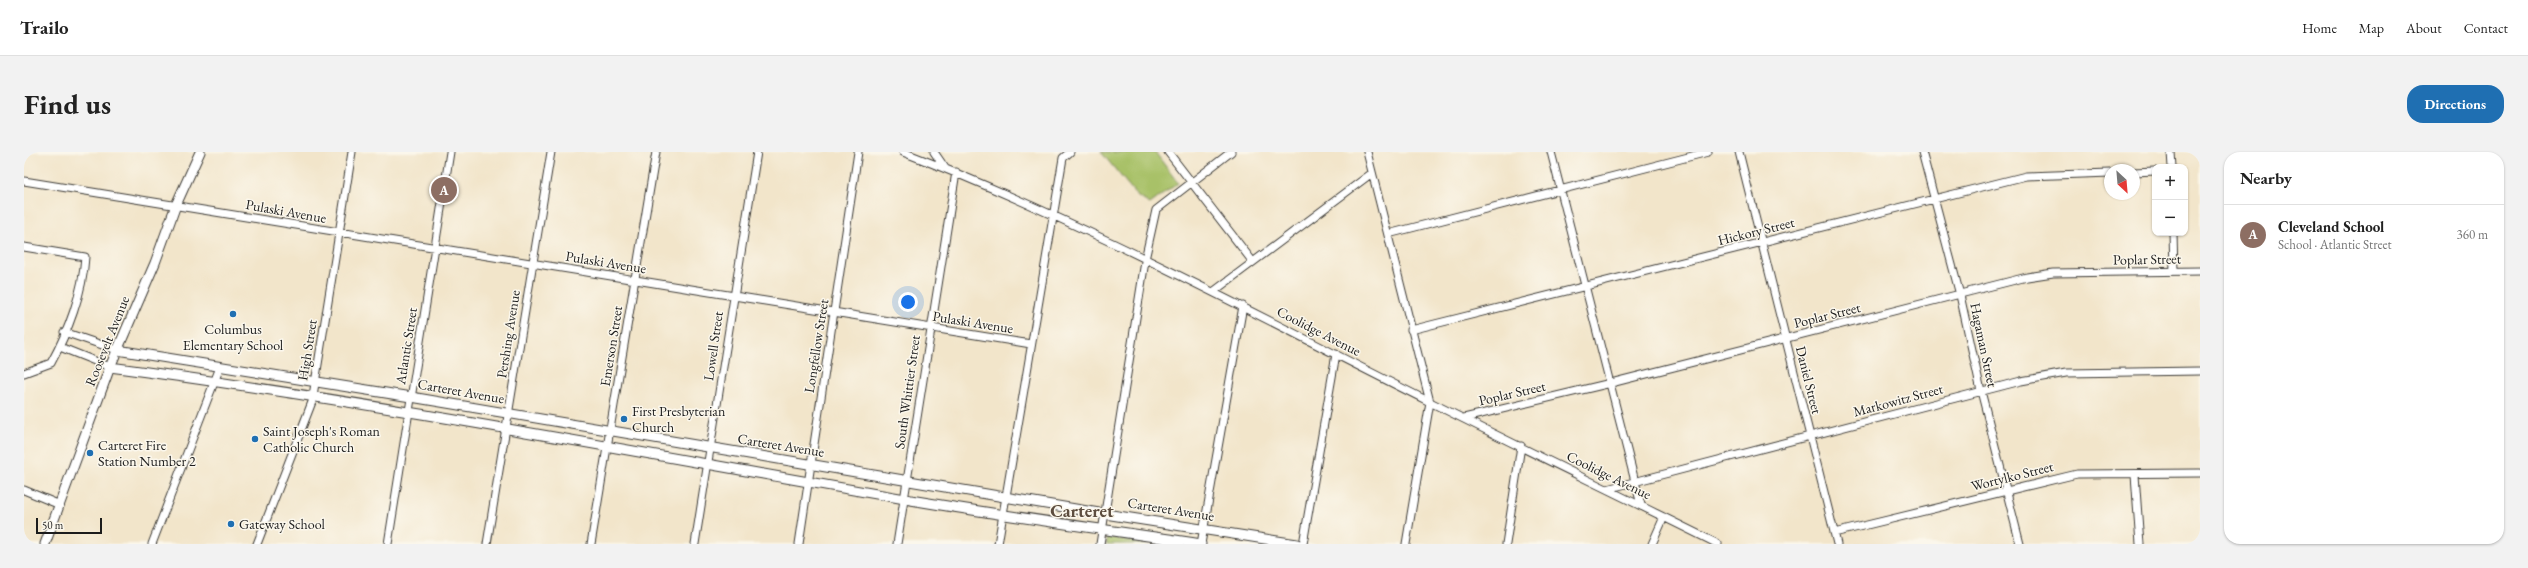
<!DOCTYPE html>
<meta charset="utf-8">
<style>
:root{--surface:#fff;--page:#f2f2f2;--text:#222;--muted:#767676;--line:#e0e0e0;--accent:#1f6fb2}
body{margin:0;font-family:"EB Garamond",serif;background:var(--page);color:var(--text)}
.controls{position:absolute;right:12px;top:12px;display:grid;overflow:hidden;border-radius:8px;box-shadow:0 1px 3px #0004}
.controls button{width:36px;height:36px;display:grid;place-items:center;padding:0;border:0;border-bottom:1px solid var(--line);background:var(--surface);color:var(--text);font:20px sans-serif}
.compass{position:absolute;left:2080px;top:12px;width:36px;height:36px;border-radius:50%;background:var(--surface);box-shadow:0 1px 3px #0004;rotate:154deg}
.scale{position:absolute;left:12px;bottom:10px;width:66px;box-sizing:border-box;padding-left:4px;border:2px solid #1c1c1c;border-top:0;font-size:11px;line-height:14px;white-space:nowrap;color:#1c1c1c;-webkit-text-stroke:3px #fbf7ec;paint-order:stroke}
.you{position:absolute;left:884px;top:150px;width:14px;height:14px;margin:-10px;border:3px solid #fff;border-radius:50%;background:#1a73e8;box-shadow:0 0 0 6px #1a73e833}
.badge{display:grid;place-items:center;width:26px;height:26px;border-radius:50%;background:var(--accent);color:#fff;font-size:13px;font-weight:700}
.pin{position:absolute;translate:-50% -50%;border:2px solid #fff;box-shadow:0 1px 4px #0006}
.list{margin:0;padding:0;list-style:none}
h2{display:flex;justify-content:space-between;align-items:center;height:52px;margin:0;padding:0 16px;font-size:17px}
h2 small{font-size:13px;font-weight:400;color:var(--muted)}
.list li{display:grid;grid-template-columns:26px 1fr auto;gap:12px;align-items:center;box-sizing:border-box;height:60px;padding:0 16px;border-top:1px solid var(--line)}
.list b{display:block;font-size:15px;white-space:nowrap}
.list p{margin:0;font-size:13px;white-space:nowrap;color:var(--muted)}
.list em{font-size:13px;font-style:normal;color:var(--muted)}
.map{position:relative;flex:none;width:2176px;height:392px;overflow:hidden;border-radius:16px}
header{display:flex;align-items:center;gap:24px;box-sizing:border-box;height:56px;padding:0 20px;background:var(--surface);border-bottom:1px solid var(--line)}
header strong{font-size:19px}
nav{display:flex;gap:22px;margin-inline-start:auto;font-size:14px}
.intro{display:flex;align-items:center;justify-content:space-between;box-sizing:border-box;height:96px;padding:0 24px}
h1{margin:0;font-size:28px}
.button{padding:10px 18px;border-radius:16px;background:var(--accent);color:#fff;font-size:14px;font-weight:700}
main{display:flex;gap:24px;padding:0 24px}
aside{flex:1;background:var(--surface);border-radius:16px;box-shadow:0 1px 3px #0004}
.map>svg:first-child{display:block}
.green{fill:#a8c167;stroke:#626e42}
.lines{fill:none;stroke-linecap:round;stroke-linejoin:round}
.minor-casing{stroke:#3c3a36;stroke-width:9}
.tertiary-casing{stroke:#3c3a36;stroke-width:11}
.minor{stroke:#fff;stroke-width:7}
.tertiary{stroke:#fff;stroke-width:9}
.poi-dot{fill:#1f6fb2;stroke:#fbf7ec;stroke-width:1.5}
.labels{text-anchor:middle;stroke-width:3;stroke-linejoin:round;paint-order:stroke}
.street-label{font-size:14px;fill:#1c1c1c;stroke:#fbf7ec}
.poi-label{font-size:14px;fill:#1c1c1c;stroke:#fbf7ec;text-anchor:start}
.district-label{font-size:18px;font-weight:bold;fill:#5d4d3f;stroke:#fbf7ec}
</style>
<header>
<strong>Trailo</strong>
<nav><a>Home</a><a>Map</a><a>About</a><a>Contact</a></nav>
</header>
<div class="intro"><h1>Find us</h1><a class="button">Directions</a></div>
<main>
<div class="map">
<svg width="2176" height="392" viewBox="0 0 2176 392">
<rect width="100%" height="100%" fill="#fbf7ec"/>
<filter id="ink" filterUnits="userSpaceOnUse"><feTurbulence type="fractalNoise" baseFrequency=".025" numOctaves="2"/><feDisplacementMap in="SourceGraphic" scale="8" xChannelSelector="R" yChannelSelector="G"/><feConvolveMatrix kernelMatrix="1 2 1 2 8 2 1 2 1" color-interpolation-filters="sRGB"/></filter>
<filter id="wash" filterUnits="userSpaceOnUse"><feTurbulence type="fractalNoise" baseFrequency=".012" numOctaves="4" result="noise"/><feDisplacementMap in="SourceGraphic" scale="16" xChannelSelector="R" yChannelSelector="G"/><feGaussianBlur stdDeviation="0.9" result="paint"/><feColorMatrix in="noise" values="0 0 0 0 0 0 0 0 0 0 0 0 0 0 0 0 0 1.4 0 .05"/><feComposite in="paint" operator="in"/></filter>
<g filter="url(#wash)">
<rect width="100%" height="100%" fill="#f2e5ca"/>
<!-- green -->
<path class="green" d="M 1077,0 L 1131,0 L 1154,31 L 1126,52 L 1114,45 Z
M 1084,385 L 1124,392 L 1082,392 Z"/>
</g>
<g filter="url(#ink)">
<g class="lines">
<defs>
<path id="minor" d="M 879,0 C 1061,70 1230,162 1404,249 C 1501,298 1598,344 1694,392
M 910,0 L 921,16
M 1144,0 L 1229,110
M 1343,0 L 1406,250 L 1382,392
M 1527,0 L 1617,353
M 1715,0 L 1813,392
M 1898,0 L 1936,143 L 1957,239 L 1996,392
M 2147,0 L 2148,15
M 2110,20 L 2131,19
M 0,29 L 1007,192
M 2149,81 L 2150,119
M 1364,82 L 1684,0
M 0,95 L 61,105 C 59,140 44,180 27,211 L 0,221
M 1189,140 L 1348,21
M 1387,178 L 2002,24 L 2086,21
M 40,180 L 93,198
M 36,195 L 86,215
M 1440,266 L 1587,231 L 2003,125 L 2029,121 L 2176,119
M 2111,323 L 2116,392
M 1583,337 L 1997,229 L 2042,221 L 2176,219
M 0,338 L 36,353
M 1810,381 L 2053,322 L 2176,321
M 128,392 L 196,215
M 233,392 L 288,250 L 328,0
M 364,392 L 426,0
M 463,392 L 527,0
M 567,392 L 632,0
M 671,392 L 733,0
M 775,392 L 834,0
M 873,392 L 932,20
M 974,392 L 1039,6 L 1046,0
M 1076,392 L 1122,103 L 1132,58 L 1207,0
M 1177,392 L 1219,154
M 1279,392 L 1312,202
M 1482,392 L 1497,294
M 1628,392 L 1640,365"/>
<path id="tertiary" d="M 93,198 L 387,245 L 1081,362 L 1273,392
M 86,215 C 352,250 616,301 881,347 C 979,364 1079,377 1177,392
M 21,392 L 86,215 L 131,111 L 152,53 L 176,0"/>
</defs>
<!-- minor casing -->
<use href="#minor" class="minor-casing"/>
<!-- tertiary casing -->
<use href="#tertiary" class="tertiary-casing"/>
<!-- minor -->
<use href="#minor" class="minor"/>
<!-- tertiary -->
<use href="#tertiary" class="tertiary"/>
</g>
</g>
<!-- markers -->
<g class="poi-dot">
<circle cx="209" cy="162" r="4"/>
<circle cx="600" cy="267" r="4"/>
<circle cx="231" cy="287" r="4"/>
<circle cx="66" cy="301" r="4"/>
<circle cx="207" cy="372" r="4"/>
</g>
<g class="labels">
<!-- street labels -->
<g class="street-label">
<text transform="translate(262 59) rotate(10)" y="5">Pulaski Avenue</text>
<text transform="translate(1732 79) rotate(-14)" y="5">Hickory Street</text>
<text transform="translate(2123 107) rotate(-1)" y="5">Poplar Street</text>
<text transform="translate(582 110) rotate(9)" y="5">Pulaski Avenue</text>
<text transform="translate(1803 163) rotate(-14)" y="5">Poplar Street</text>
<text transform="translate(949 170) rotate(9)" y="5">Pulaski Avenue</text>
<text transform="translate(1295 179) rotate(27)" y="5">Coolidge Avenue</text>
<text transform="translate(484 182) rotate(-81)" y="5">Pershing Avenue</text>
<text transform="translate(83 189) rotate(-68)" y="5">Roosevelt Avenue</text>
<text transform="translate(1960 193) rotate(78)" y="5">Hagaman Street</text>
<text transform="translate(382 194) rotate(-81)" y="5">Atlantic Street</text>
<text transform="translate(587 194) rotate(-81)" y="5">Emerson Street</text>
<text transform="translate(689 194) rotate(-82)" y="5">Lowell Street</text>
<text transform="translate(792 194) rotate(-81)" y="5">Longfellow Street</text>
<text transform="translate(283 198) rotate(-81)" y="5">High Street</text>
<text transform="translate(1785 228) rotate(76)" y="5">Daniel Street</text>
<text transform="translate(437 239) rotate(10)" y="5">Carteret Avenue</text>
<text transform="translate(883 240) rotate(-82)" y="5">South Whittier Street</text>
<text transform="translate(1488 241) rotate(-13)" y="5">Poplar Street</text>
<text transform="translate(1874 248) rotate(-15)" y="5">Markowitz Street</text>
<text transform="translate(757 293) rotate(9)" y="5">Carteret Avenue</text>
<text transform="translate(1585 323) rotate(26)" y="5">Coolidge Avenue</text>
<text transform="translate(1988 324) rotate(-14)" y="5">Wortylko Street</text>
<text transform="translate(1147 357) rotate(9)" y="5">Carteret Avenue</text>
</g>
<!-- poi labels -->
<g class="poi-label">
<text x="209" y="182" text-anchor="middle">Columbus<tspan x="209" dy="16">Elementary School</tspan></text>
<text x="608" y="264">First Presbyterian<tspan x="608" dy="16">Church</tspan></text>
<text x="239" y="284">Saint Joseph's Roman<tspan x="239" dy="16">Catholic Church</tspan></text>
<text x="74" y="298">Carteret Fire<tspan x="74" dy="16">Station Number 2</tspan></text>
<text x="215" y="377">Gateway School</text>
</g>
<!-- district labels -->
<g class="district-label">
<text x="1058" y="365">Carteret</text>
</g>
</g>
</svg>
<div class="controls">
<button>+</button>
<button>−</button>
</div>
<svg class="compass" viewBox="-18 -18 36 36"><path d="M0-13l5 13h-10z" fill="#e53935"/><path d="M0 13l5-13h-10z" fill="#767676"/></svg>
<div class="scale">50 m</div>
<div class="you"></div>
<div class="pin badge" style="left:420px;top:38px;background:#8d6e63">A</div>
</div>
<aside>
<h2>Nearby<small></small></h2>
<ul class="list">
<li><span class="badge" style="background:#8d6e63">A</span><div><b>Cleveland School</b><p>School · Atlantic Street</p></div><em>360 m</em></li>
</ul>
</aside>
</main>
